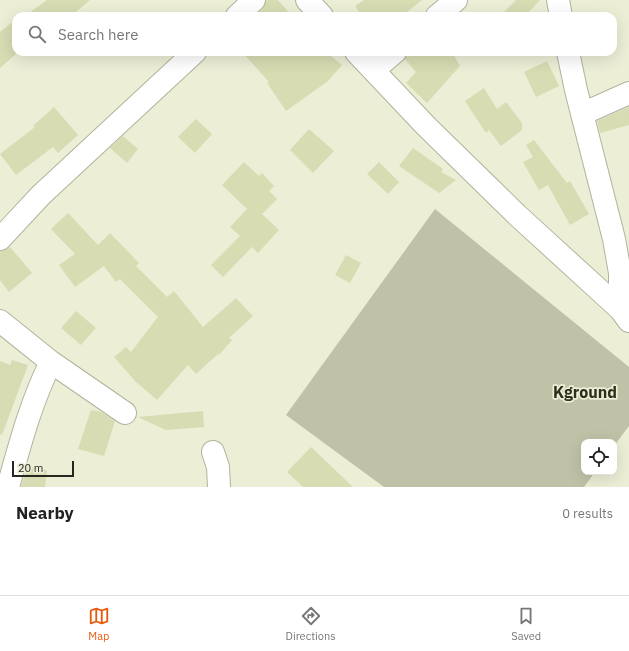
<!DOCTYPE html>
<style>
:root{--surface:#fff;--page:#f2f2f2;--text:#222;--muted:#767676;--line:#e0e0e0;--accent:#ea580c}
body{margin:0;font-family:"IBM Plex Sans",sans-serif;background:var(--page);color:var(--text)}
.controls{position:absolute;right:12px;bottom:12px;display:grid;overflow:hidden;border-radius:8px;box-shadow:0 4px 16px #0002}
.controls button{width:36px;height:36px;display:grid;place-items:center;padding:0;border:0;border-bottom:1px solid var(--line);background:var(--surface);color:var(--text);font:20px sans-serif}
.scale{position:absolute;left:12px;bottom:10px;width:62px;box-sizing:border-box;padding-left:4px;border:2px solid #26271e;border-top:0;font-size:11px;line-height:14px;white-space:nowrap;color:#26271e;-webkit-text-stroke:3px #eceed6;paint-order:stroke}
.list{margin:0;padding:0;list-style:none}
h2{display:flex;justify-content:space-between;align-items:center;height:52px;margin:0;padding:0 16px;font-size:17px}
h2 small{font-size:13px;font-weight:400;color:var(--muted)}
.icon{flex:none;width:22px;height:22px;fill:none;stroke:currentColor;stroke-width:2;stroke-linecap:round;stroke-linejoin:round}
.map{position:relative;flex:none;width:629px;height:487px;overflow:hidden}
.search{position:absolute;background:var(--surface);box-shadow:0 4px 16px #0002;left:12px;right:12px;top:12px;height:44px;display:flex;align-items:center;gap:10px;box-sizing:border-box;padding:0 14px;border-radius:12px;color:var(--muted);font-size:15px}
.sheet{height:108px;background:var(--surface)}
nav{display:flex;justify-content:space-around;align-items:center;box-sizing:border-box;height:56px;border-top:1px solid var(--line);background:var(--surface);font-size:11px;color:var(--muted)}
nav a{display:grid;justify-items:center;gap:2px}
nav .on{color:var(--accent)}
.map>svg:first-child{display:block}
.green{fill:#bfc2a7}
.building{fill:#d8dcb3}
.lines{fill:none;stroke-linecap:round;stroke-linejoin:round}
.minor-casing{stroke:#b1b39d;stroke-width:24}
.minor{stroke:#fff;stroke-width:22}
.labels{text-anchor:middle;stroke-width:3.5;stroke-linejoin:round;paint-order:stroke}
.quarter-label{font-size:16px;font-weight:bold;fill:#2d2f1c;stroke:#eceed6}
</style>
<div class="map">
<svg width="629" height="487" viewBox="0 0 629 487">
<rect width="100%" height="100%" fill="#eceed6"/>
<!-- green -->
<path class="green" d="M 435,209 L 629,367 L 629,426 L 614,446 L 614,442 L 584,442 L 584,472 L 595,472 L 584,487 L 384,487 L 286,415 Z"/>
<!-- building -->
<path class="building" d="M 47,0 L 90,0 L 71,16 L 25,16 Z
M 266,0 L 278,0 L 292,16 L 255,16 L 263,9 Z
M 364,0 L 422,0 L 402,16 L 362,16 L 355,6 Z
M 516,0 L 540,0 L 525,16 L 500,16 Z
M 16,19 L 16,54 L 0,68 L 0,32 Z
M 242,52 L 326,52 L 342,65 L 328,81 L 286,111 L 267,83 L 269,82 Z
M 407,52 L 452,52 L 460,66 L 427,103 L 406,83 L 416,72 L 405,59 Z
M 547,61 L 559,86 L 536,97 L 524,72 Z
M 484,88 L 497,109 L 506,102 L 522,123 L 522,130 L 501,146 L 489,130 L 486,133 L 465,101 Z
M 54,107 L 78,135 L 58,153 L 53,147 L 16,175 L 0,154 L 35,127 L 33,126 Z
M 629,107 L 629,125 L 600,133 L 597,121 Z
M 196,119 L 212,134 L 195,153 L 178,137 Z
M 309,129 L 334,151 L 313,173 L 290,150 Z
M 123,136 L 138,149 L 127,163 L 110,148 Z
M 534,140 L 567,183 L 570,181 L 589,214 L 570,225 L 548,185 L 539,190 L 523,162 L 533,157 L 526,145 Z
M 413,148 L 443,169 L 441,172 L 456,180 L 439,193 L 399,166 Z
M 244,162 L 259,176 L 262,173 L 274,186 L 269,191 L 277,199 L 262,214 L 279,230 L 258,253 L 252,247 L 223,277 L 211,265 L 240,236 L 230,227 L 247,209 L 222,185 Z
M 379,162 L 399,182 L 388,194 L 367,174 Z
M 68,213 L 98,245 L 110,233 L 139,263 L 136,266 L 167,297 L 174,291 L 203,327 L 236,298 L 253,316 L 229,338 L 232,340 L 219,355 L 218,354 L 196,374 L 188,365 L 157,400 L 135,381 L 114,357 L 126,347 L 131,352 L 158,317 L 120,279 L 116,282 L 104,266 L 75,287 L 59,265 L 75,254 L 51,229 Z
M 10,247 L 32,273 L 9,292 L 0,280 L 0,251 Z
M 346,255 L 361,263 L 350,283 L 335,275 Z
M 76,311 L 96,328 L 81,345 L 61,328 Z
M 12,360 L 28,365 L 2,435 L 0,434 L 0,361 L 10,365 Z
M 91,410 L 101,412 L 115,421 L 104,456 L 78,449 Z
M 203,411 L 204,427 L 166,430 L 138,417 Z
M 311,447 L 353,487 L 303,487 L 287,472 Z
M 27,467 L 47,470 L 45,487 L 21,487 Z"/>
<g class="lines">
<defs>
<path id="minor" d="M 307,0 L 322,16
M 558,0 L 561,16
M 237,16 L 254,0
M 437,16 L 456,0
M 356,52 L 426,126 L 517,215 L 620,309 L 629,321
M 568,52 L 576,90 L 614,239 L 620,273 L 620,309
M 374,70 L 395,52
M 582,114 L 629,93
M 0,239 L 41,195 L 195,52
M 0,321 L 51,362 L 125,413
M 213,452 L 218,467 L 219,487
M 8,487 C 20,444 31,402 51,362"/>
</defs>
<!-- minor casing -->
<use href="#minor" class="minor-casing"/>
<!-- minor -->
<use href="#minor" class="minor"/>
</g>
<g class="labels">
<!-- quarter labels -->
<g class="quarter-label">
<text x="585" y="398">Kground</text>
</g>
</g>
</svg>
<div class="controls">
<button><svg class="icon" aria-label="locate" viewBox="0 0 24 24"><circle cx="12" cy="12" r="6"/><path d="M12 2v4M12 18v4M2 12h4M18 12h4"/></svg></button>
</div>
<div class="scale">20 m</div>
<div class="search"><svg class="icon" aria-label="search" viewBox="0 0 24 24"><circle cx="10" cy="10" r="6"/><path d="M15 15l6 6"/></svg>Search here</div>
</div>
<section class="sheet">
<h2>Nearby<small>0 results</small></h2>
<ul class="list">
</ul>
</section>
<nav>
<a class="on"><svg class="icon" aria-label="map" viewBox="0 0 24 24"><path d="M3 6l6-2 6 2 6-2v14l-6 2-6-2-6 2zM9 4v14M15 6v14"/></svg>Map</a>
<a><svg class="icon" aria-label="directions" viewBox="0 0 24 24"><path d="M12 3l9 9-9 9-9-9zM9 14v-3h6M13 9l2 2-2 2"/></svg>Directions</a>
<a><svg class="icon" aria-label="saved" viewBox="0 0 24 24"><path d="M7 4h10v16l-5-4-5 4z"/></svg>Saved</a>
</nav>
